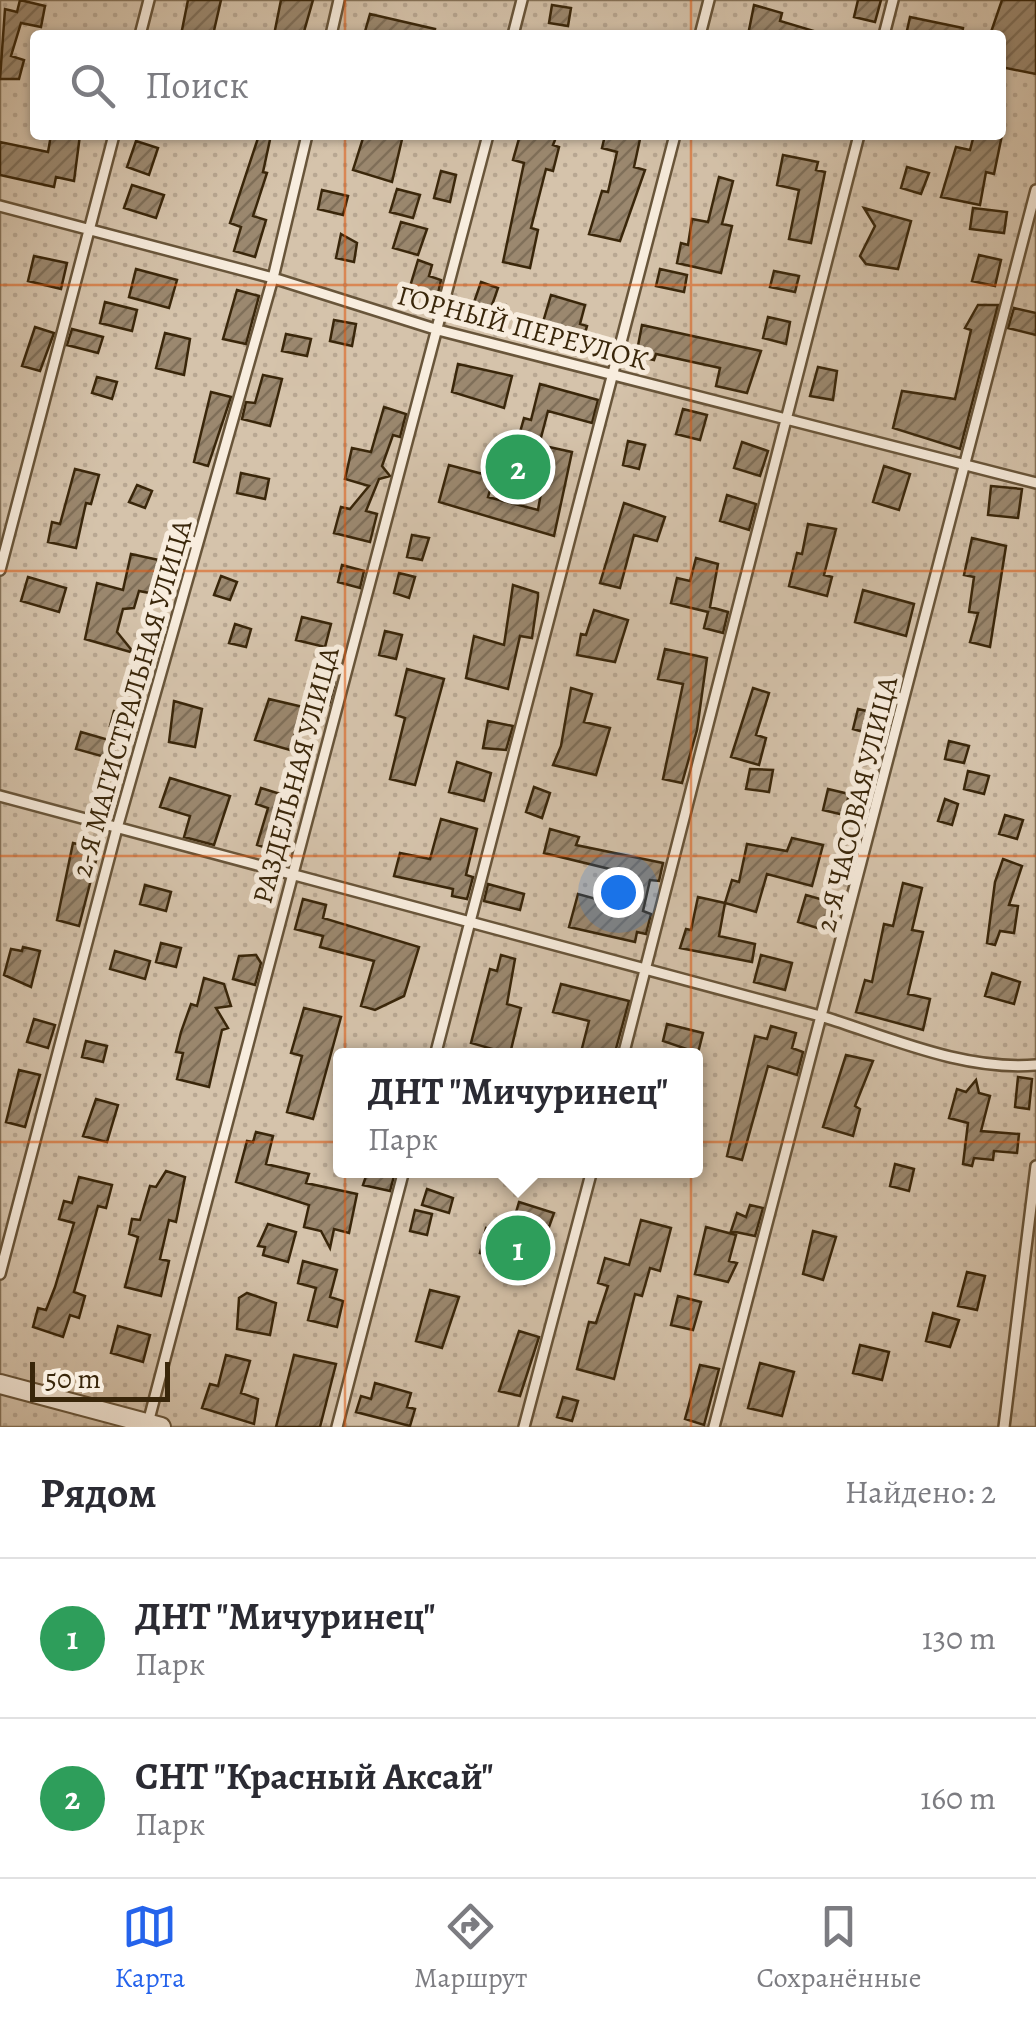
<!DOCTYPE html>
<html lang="ru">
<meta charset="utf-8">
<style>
:root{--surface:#fff;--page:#f7f7f7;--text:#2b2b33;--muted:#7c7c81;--line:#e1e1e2;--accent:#2563eb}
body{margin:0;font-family:Alegreya,serif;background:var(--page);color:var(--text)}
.scale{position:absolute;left:30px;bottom:25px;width:140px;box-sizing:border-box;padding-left:10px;border:5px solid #39260a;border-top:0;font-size:28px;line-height:35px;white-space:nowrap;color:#39260a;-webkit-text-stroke:8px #f8edde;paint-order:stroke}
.you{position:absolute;left:618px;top:892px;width:35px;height:35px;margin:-25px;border:8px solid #fff;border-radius:50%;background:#1a73e8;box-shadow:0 0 0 15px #1a73e833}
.badge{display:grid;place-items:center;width:65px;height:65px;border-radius:50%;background:var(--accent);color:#fff;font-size:32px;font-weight:700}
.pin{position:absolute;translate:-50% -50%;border:5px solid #fff;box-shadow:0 2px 10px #0006}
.popup{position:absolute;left:333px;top:1048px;width:370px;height:130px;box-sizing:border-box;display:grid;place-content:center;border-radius:10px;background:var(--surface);filter:drop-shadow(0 2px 8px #0005);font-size:32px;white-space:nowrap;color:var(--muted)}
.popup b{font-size:38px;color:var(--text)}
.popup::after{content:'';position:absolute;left:50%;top:100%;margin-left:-20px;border:20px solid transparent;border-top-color:var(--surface)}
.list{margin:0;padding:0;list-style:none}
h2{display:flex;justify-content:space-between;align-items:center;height:130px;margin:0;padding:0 40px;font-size:42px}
h2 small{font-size:32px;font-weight:400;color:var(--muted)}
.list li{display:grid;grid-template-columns:65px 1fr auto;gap:30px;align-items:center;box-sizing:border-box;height:160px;padding:0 40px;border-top:2px solid var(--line)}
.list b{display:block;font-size:38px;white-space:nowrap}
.list p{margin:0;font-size:32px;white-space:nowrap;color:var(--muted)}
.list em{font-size:32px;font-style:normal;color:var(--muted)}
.icon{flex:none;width:55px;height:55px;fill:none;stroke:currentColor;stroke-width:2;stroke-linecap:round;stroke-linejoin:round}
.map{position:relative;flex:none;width:1036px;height:1427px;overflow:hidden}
.search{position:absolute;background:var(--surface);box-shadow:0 2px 8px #0004;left:30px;right:30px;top:30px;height:110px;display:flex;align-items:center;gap:25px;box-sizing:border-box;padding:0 35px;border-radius:10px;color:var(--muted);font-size:38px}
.sheet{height:450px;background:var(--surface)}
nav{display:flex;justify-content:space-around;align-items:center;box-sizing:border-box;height:140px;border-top:2px solid var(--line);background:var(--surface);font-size:28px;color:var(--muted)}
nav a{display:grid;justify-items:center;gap:5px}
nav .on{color:var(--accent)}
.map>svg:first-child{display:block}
.garden{fill:url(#garden-dots);stroke:#87745a;stroke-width:2.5;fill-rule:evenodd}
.building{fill:url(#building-hatch);stroke:#39260a;stroke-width:2.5}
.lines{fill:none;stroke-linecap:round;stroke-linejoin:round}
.lane-casing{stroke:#68553a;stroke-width:14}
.street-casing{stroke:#68553a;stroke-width:22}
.lane{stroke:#f8edde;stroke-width:9}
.street{stroke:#f8edde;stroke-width:18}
.grid{fill:none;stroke:#df560c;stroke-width:2.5;stroke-opacity:0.55}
.labels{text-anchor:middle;stroke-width:10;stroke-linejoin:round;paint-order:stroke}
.street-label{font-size:28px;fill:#39260a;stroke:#f8edde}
</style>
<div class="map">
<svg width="1036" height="1427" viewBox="0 0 1036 1427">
<defs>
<pattern id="garden-dots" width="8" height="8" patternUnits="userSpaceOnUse" patternTransform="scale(2.5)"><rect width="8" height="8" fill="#d5c3ab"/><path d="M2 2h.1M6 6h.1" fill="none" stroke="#b8a792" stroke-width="1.8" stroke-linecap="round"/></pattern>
<pattern id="building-hatch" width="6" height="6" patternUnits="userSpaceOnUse" patternTransform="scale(2.5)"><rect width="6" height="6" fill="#9b886f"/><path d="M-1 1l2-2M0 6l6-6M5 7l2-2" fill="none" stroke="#7f6f59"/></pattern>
</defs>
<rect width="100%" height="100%" fill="#f5e3cc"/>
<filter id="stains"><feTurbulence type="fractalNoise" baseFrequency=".002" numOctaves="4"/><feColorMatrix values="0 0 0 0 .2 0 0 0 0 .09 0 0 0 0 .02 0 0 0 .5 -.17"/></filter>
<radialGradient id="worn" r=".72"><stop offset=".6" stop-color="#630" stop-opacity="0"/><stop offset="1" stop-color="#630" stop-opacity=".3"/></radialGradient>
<!-- garden -->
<path class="garden" d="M 0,0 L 1036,0 L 1036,1427 L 0,1427 ZM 35,35 L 1001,35 L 1001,135 L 35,135 ZM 340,1056 L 696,1056 L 696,1170 L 340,1170 Z"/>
<!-- building -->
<path class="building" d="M 20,0 L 45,6 L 41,27 L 21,23 L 11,56 L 24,60 L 19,79 L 0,79 L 5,9 L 17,12 Z
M 188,0 L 221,0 L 213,35 L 181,35 Z
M 281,0 L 313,0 L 303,35 L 274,35 Z
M 858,0 L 881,0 L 875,22 L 854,17 Z
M 1002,0 L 1036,0 L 1036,74 L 1001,67 L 1001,35 L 990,35 Z
M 552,5 L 571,8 L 568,26 L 549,23 Z
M 754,5 L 782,13 L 780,21 L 814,31 L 813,35 L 748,35 Z
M 370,14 L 435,29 L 434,35 L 364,35 Z
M 910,17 L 963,28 L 962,35 L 906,35 Z
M 51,135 L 80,135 L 74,181 L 56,177 L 54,187 L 0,175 L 0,142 L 48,152 Z
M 259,135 L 271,135 L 263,172 L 267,173 L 253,216 L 266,220 L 255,257 L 234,251 L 241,227 L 230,223 Z
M 364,135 L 403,135 L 392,182 L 353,170 Z
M 520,135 L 557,135 L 553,145 L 559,147 L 553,171 L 546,169 L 531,228 L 538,230 L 530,268 L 503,262 L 524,163 L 513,160 Z
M 605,135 L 640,139 L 634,167 L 645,170 L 620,241 L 589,234 L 602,191 L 608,192 L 617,152 L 602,148 Z
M 974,135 L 1002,135 L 994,174 L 986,172 L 980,205 L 941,197 L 956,147 L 970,150 Z
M 136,141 L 158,148 L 149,175 L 127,167 Z
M 783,155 L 818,162 L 816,170 L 825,172 L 811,243 L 789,239 L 799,190 L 777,185 Z
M 907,167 L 929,173 L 921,194 L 901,188 Z
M 441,171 L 456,175 L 450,202 L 434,198 Z
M 719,177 L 733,181 L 722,224 L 732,226 L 721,273 L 677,263 L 681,243 L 688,245 L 692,219 L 708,222 Z
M 132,185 L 164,195 L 156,218 L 124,208 Z
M 397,189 L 420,195 L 413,218 L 390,212 Z
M 322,190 L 348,196 L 343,215 L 318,209 Z
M 864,208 L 911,221 L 898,269 L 866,264 L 860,256 L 875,226 Z
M 973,208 L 1007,212 L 1004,233 L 970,229 Z
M 401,222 L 427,229 L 418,255 L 393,248 Z
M 341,234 L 357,243 L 354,262 L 336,258 Z
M 979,255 L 1001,260 L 995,286 L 972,281 Z
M 34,256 L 67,263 L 61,289 L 28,281 Z
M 418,260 L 432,265 L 429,276 L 441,280 L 437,298 L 409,290 Z
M 136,269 L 177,280 L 169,308 L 129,297 Z
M 660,269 L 687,275 L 684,292 L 656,286 Z
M 774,271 L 799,276 L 795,292 L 770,287 Z
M 481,282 L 498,288 L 489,314 L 472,308 Z
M 237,290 L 259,296 L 246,344 L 223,339 Z
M 551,295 L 585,305 L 580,324 L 587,326 L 582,344 L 570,341 L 568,349 L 551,344 L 554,333 L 541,329 Z
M 105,302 L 137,310 L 132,331 L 100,323 Z
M 978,305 L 998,305 L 960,449 L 893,428 L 902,391 L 955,399 L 971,330 L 965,328 Z
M 1014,308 L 1036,313 L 1036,335 L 1008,328 Z
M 768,317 L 790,322 L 786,344 L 763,338 Z
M 334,320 L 356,324 L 352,346 L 330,341 Z
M 642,325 L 761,351 L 747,393 L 716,386 L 720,368 L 656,354 L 654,360 L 636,356 Z
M 35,327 L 54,333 L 40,371 L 22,366 Z
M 72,329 L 103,337 L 98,353 L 67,345 Z
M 165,333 L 190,339 L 184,375 L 156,368 Z
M 286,334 L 311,339 L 307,356 L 282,351 Z
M 458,364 L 512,376 L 504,408 L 452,392 Z
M 818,367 L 837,371 L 833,400 L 810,396 Z
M 263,375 L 282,379 L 270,426 L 242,419 L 246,402 L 255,403 Z
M 97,377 L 117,382 L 112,399 L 92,393 Z
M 540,384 L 598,400 L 592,423 L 548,411 L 538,449 L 517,443 L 524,418 L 531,420 Z
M 211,392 L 231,397 L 208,466 L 194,462 Z
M 384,407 L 406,414 L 400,437 L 393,435 L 382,466 L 390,476 L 379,479 L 366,511 L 377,514 L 370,542 L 334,533 L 341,507 L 350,509 L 369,486 L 345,479 L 352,448 L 371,452 Z
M 683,409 L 707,415 L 700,440 L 676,434 Z
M 628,441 L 645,445 L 639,469 L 623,465 Z
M 742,442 L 768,451 L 760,476 L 734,468 Z
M 549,447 L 572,452 L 554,536 L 439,502 L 449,465 L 494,477 L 488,497 L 538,510 Z
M 884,466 L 910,474 L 899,510 L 873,502 Z
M 75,469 L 99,475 L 91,504 L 86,503 L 76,548 L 48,542 L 52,522 L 60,524 Z
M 241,473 L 269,479 L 265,499 L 237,493 Z
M 137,485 L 152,491 L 145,508 L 129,502 Z
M 991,486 L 1022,489 L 1018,518 L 988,515 Z
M 727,495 L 756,504 L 749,530 L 720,521 Z
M 624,503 L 665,517 L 657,541 L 634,535 L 620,588 L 600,583 Z
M 808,524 L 836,529 L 824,575 L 832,577 L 827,596 L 789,586 L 797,553 L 802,554 Z
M 412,535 L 429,538 L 422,560 L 407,557 Z
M 972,538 L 1006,546 L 990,647 L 970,642 L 978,613 L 969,612 L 974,577 L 964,575 Z
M 131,554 L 168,562 L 160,595 L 139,591 L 134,608 L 123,609 L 117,632 L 134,653 L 85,639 L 97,583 L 123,590 Z
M 696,558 L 718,564 L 710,607 L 728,612 L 723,633 L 704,628 L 708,612 L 671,603 L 677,578 L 690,581 Z
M 342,565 L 364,571 L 360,588 L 338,582 Z
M 399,573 L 415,577 L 409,598 L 394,593 Z
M 221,576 L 237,582 L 230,600 L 214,595 Z
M 28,577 L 66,588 L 59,612 L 21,601 Z
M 513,585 L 538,593 L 538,597 L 532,638 L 520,636 L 508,689 L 466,678 L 474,636 L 504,645 Z
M 863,590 L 914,604 L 906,636 L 855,622 Z
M 594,610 L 628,620 L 615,662 L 577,655 L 581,634 L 586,635 Z
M 302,617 L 331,624 L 325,647 L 296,640 Z
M 235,624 L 251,629 L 246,647 L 229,643 Z
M 385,631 L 402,635 L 396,659 L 379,655 Z
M 665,649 L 707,658 L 697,730 L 682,783 L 663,779 L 683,684 L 658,679 Z
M 407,669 L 444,679 L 415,785 L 390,779 L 405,718 L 396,715 Z
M 311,676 L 335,682 L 329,705 L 305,699 Z
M 571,688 L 592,694 L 584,722 L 610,728 L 596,775 L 553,765 L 561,746 Z
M 753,688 L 769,693 L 756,735 L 766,738 L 759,765 L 731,757 Z
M 269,699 L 303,707 L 290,750 L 255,740 Z
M 174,701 L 202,709 L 195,747 L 169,742 Z
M 858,709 L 884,715 L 878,736 L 853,729 Z
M 114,711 L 139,716 L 136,731 L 110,726 Z
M 488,721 L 513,726 L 506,750 L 483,748 Z
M 81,732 L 116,742 L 112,759 L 76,749 Z
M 949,741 L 969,746 L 964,763 L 945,759 Z
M 457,762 L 491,773 L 484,801 L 449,792 Z
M 750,769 L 773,770 L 769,792 L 746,789 Z
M 968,771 L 989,776 L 984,794 L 964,789 Z
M 170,778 L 230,796 L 214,845 L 184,837 L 190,816 L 160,807 Z
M 534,787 L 550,793 L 542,818 L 526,812 Z
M 261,788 L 287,796 L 280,821 L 292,825 L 283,853 L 257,845 L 268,808 L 256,804 Z
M 828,789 L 849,794 L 844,815 L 823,810 Z
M 945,799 L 958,804 L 952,825 L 938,821 Z
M 1005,815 L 1023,820 L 1017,839 L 999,834 Z
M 441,819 L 477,829 L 466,875 L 473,877 L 467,899 L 452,896 L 453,889 L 394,876 L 400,853 L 430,859 Z
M 550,829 L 579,837 L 576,845 L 663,863 L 659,881 L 650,880 L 643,911 L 651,914 L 646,934 L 637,932 L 635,942 L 569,927 L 578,894 L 618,905 L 626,873 L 544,853 Z
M 792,838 L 823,845 L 812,886 L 767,874 L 756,912 L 725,903 L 732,880 L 739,882 L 747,844 L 787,851 Z
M 73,843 L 99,849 L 79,926 L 57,920 Z
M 1003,859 L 1022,866 L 1009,905 L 1018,906 L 1014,933 L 1000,931 L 995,945 L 987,943 L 995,882 Z
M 903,883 L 922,888 L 912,930 L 923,932 L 908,994 L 930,999 L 923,1030 L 856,1012 L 865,980 L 872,982 L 884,924 L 893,926 Z
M 488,884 L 524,894 L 520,910 L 484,901 Z
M 145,885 L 171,892 L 166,911 L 140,904 Z
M 806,895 L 838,904 L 830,932 L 798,922 Z
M 698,897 L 725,903 L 719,936 L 755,944 L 752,962 L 680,948 L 686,929 L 691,930 Z
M 303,899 L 326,905 L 323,918 L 419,947 L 404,996 L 375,1010 L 361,1006 L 374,961 L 320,947 L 323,936 L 295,929 Z
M 161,943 L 181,948 L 176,967 L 156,962 Z
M 23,947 L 40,951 L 31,987 L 4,975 L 11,949 L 22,951 Z
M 115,951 L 150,961 L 145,979 L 110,969 Z
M 256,955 L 261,963 L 255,985 L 233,979 L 239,956 Z
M 501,955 L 515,959 L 507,1004 L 521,1008 L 510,1054 L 471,1043 L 490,969 L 497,971 Z
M 761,955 L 792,963 L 785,990 L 754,982 Z
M 992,973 L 1020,982 L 1014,1004 L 985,996 Z
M 204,978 L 224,984 L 231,1006 L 216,1008 L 228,1028 L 222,1030 L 209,1087 L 177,1079 L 183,1053 L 176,1052 L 181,1032 L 191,1004 L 197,1006 Z
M 561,984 L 629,1001 L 614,1056 L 580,1056 L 589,1021 L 553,1012 Z
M 304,1008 L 341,1017 L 313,1119 L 287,1112 L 302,1056 L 291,1053 Z
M 34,1019 L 55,1025 L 48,1048 L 27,1042 Z
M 667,1024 L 703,1033 L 698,1053 L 663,1041 Z
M 771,1026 L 796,1033 L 792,1048 L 803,1052 L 797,1075 L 768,1066 L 742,1160 L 727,1156 L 755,1036 L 767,1039 Z
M 86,1041 L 107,1046 L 103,1062 L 82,1057 Z
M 846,1055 L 873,1061 L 855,1106 L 860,1109 L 853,1136 L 823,1127 Z
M 19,1070 L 40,1075 L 25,1127 L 6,1122 Z
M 1018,1077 L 1032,1079 L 1029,1109 L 1015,1107 Z
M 976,1080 L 979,1093 L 990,1096 L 981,1131 L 1019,1134 L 1017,1153 L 994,1151 L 993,1160 L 974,1158 L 972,1166 L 963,1164 L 968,1123 L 949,1118 L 957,1089 L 966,1092 Z
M 96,1099 L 118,1105 L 107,1142 L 83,1136 Z
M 256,1132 L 273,1136 L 266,1164 L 309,1174 L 306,1183 L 357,1194 L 349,1233 L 334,1229 L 330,1248 L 321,1231 L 304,1227 L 309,1205 L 236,1182 L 247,1141 L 253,1142 Z
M 895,1164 L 914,1169 L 909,1191 L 890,1186 Z
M 368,1170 L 394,1176 L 390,1191 L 363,1185 Z
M 166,1171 L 185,1177 L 176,1222 L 169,1220 L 160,1259 L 169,1261 L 161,1296 L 125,1287 L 138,1237 L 129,1234 L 132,1219 L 140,1220 L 150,1186 L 156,1187 Z
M 79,1177 L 112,1185 L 106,1208 L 98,1206 L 74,1292 L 85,1296 L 79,1318 L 70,1315 L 63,1337 L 33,1327 L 38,1308 L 46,1310 L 55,1287 L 74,1223 L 59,1219 L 64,1201 L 72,1203 Z
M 427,1189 L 453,1198 L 449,1213 L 422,1205 Z
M 519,1202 L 554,1213 L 549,1227 L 515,1216 Z
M 750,1205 L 763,1208 L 755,1236 L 731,1231 L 737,1213 L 746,1217 Z
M 415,1210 L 432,1214 L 427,1235 L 410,1231 Z
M 641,1220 L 671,1228 L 660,1271 L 650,1268 L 642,1296 L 635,1294 L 614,1379 L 577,1369 L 589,1322 L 596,1323 L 608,1286 L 598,1283 L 605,1258 L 629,1265 Z
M 268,1224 L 296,1232 L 288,1262 L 263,1255 L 265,1247 L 258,1246 Z
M 706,1227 L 736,1235 L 729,1261 L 737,1263 L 728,1282 L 695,1274 Z
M 486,1228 L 500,1231 L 494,1256 L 480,1253 Z
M 813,1231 L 836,1237 L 823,1280 L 803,1274 Z
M 303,1261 L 337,1270 L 330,1297 L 343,1301 L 337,1327 L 308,1320 L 316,1288 L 298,1283 Z
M 967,1272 L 985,1276 L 977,1310 L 958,1306 Z
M 430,1290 L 459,1297 L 442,1348 L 416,1341 Z
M 247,1293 L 276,1303 L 270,1335 L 237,1329 L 239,1298 Z
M 678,1296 L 701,1302 L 693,1330 L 671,1325 Z
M 933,1313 L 959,1320 L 950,1347 L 926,1341 Z
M 118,1326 L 150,1335 L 143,1362 L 111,1353 Z
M 519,1331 L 539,1337 L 520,1396 L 499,1391 Z
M 860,1345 L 889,1352 L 882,1380 L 853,1373 Z
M 226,1355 L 250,1361 L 241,1393 L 258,1399 L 254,1424 L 202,1408 L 210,1384 L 218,1386 Z
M 294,1355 L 336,1364 L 320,1427 L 276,1427 Z
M 760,1363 L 794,1372 L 782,1416 L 748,1408 Z
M 700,1365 L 719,1369 L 704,1425 L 685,1419 Z
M 375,1383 L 411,1393 L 407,1407 L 415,1409 L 410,1426 L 356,1412 L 361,1396 L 371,1399 Z
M 563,1397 L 578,1401 L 572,1421 L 557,1417 Z"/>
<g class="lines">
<defs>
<path id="lane" d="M 140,35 L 149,0
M 331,35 L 339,0
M 513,35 L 522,0
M 700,35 L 709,0
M 884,35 L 893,0
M 0,206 L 273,278 L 438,330 L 1036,483
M 0,570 L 114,135
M 0,796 L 824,1017 C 891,1038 964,1071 1036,1065
M 435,1056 L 675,135
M 623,1056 L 859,135
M 0,1274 L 117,828 L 273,278 L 307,135
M 148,1423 L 488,135
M 337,1427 L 404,1170
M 524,1427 L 592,1170
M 714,1427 L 1036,190
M 1004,1427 L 1036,1166"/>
<path id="street" d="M 0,1384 L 161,1427"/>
</defs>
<!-- lane casing -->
<use href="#lane" class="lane-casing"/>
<!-- street casing -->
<use href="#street" class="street-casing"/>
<!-- lane -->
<use href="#lane" class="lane"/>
<!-- street -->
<use href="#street" class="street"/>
</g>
<!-- grid -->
<path class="grid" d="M 345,0 L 345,35M 691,0 L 691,35M 345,135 L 345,1427M 691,135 L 691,1427M 0,285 L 1036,285M 0,571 L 1036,571M 0,856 L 1036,856M 0,1142 L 1036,1142"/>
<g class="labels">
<!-- street labels -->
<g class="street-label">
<text transform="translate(523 327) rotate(15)" y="10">ГОРНЫЙ ПЕРЕУЛОК</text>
<text transform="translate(131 698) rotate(-74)" y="10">2-Я МАГИСТРАЛЬНАЯ УЛИЦА</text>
<text transform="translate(295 775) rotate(-75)" y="10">РАЗДЕЛЬНАЯ УЛИЦА</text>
<text transform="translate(856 804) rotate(-76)" y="10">2-Я ЧАСОВАЯ УЛИЦА</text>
</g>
</g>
<rect width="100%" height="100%" filter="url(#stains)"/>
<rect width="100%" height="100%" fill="url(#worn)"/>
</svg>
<div class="scale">50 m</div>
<div class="you"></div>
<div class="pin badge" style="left:518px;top:1248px;background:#2e9e5b">1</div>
<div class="popup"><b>ДНТ &quot;Мичуринец&quot;</b>Парк</div>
<div class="pin badge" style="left:518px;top:467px;background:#2e9e5b">2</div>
<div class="search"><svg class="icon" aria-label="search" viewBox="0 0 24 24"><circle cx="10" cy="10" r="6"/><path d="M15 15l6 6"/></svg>Поиск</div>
</div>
<section class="sheet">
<h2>Рядом<small>Найдено: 2</small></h2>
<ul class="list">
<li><span class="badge" style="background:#2e9e5b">1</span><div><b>ДНТ &quot;Мичуринец&quot;</b><p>Парк</p></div><em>130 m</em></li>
<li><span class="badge" style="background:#2e9e5b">2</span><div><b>СНТ &quot;Красный Аксай&quot;</b><p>Парк</p></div><em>160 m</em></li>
</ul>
</section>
<nav>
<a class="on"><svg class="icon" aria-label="map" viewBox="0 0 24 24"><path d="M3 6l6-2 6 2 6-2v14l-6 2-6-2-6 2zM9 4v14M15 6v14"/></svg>Карта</a>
<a><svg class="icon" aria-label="directions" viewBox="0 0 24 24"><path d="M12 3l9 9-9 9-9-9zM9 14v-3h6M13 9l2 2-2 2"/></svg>Маршрут</a>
<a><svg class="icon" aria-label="saved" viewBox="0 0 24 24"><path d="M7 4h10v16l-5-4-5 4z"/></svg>Сохранённые</a>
</nav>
